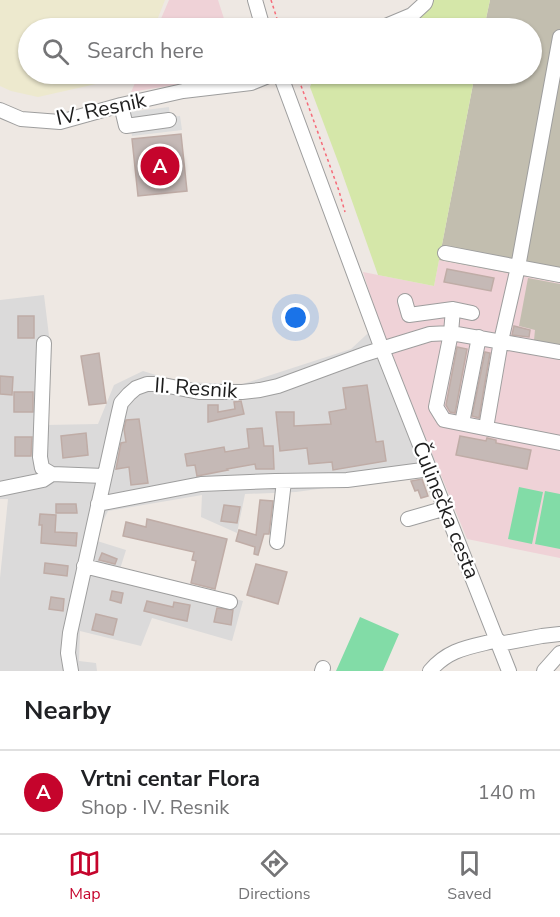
<!DOCTYPE html>
<meta charset="utf-8">
<style>
:root{--surface:#fff;--page:#f2f2f2;--text:#202124;--muted:#757577;--line:#e0e0e0;--accent:#c5042c}
body{margin:0;font-family:"Nunito Sans",sans-serif;background:var(--page);color:var(--text)}
.you{position:absolute;left:296px;top:318px;width:21px;height:21px;margin:-15px;border:4px solid #fff;border-radius:50%;background:#1a73e8;box-shadow:0 0 0 9px #1a73e833}
.badge{display:grid;place-items:center;width:39px;height:39px;border-radius:50%;background:var(--accent);color:#fff;font-size:20px;font-weight:700}
.pin{position:absolute;translate:-50% -50%;border:3px solid #fff;box-shadow:0 2px 6px #0006}
.list{margin:0;padding:0;list-style:none}
h2{display:flex;justify-content:space-between;align-items:center;height:78px;margin:0;padding:0 24px;font-size:26px}
h2 small{font-size:20px;font-weight:400;color:var(--muted)}
.list li{display:grid;grid-template-columns:39px 1fr auto;gap:18px;align-items:center;box-sizing:border-box;height:84px;padding:0 24px;border-top:2px solid var(--line)}
.list b{display:block;font-size:22px;white-space:nowrap}
.list p{margin:0;font-size:20px;white-space:nowrap;color:var(--muted)}
.list em{font-size:20px;font-style:normal;color:var(--muted)}
.icon{flex:none;width:33px;height:33px;fill:none;stroke:currentColor;stroke-width:2;stroke-linecap:round;stroke-linejoin:round}
.map{position:relative;flex:none;width:560px;height:671px;overflow:hidden}
.search{position:absolute;background:var(--surface);box-shadow:0 2px 4px #0004;left:18px;right:18px;top:18px;height:66px;display:flex;align-items:center;gap:15px;box-sizing:border-box;padding:0 21px;border-radius:33px;color:var(--muted);font-size:22px}
.sheet{height:162px;background:var(--surface)}
nav{display:flex;justify-content:space-around;align-items:center;box-sizing:border-box;height:84px;border-top:2px solid var(--line);background:var(--surface);font-size:16px;color:var(--muted)}
nav a{display:grid;justify-items:center;gap:3px}
nav .on{color:var(--accent)}
.map>svg:first-child{display:block}
.residential{fill:#dbdada}
.commercial{fill:#efd2d7}
.construction{fill:#c2beaf}
.farmland{fill:#ede9ce}
.grass{fill:#d5e7a9}
.pitch{fill:#82dca7}
.parking{fill:#ddd}
.building{fill:#c5b9b6;stroke:#bfaca6;stroke-width:1.5}
.lines{fill:none;stroke-linecap:round;stroke-linejoin:round}
.minor-casing{stroke:#9e9e9e;stroke-width:16}
.path{stroke:#f66b79;stroke-width:1.5;stroke-dasharray:3 3;stroke-linecap:butt}
.minor{stroke:#fff;stroke-width:14}
.labels{text-anchor:middle;stroke-width:4.5;stroke-linejoin:round;paint-order:stroke}
.street-label{font-size:21px;fill:#1d1d1d;stroke:#fff}
</style>
<div class="map">
<svg width="560" height="671" viewBox="0 0 560 671">
<rect width="100%" height="100%" fill="#eee8e3"/>
<!-- residential -->
<path class="residential" d="M 44,295 L 50,344 L 46,425 L 98,424 L 114,385 L 143,371 L 178,382 L 243,384 L 351,349 L 379,323 L 441,472 L 296,492 L 245,494 L 237,533 L 201,517 L 202,495 L 108,511 L 94,540 L 126,550 L 120,569 L 243,601 L 232,641 L 152,618 L 141,646 L 80,631 L 79,661 L 96,663 L 97,671 L 0,671 L 0,578 L 8,499 L 0,499 L 0,300 Z"/>
<!-- commercial -->
<path class="commercial" d="M 169,0 L 218,0 L 227,28 L 157,28 Z
M 139,74 L 242,74 L 131,92 Z
M 439,260 L 560,283 L 560,558 L 467,539 L 379,323 L 363,272 L 434,286 Z"/>
<!-- construction -->
<path class="construction" d="M 490,0 L 560,0 L 560,283 L 439,260 L 475,74 L 532,74 L 532,28 L 484,28 Z
M 528,278 L 560,284 L 560,345 L 534,340 L 535,330 L 519,326 Z"/>
<!-- farmland -->
<path class="farmland" d="M 0,0 L 165,0 L 154,28 L 28,28 L 28,74 L 120,74 L 105,82 L 38,97 L 11,91 L 0,86 Z"/>
<!-- grass -->
<path class="grass" d="M 432,0 L 490,0 L 484,28 L 402,28 L 430,9 Z
M 318,74 L 475,74 L 434,286 L 378,275 L 340,167 L 310,87 L 314,76 Z"/>
<!-- pitch -->
<path class="pitch" d="M 519,487 L 543,492 L 532,544 L 508,539 Z
M 545,491 L 560,494 L 560,549 L 535,544 Z
M 360,617 L 399,634 L 383,671 L 336,671 Z"/>
<!-- parking -->
<path class="parking" d="M 169,107 L 170,117 L 180,116 L 182,130 L 132,136 L 129,112 Z"/>
<!-- building -->
<path class="building" d="M 181,134 L 187,191 L 138,196 L 132,139 Z
M 447,269 L 494,278 L 491,291 L 444,282 Z
M 18,316 L 34,316 L 34,338 L 18,338 Z
M 514,326 L 530,330 L 529,337 L 512,335 Z
M 457,347 L 467,349 L 455,413 L 450,412 L 446,405 Z
M 485,352 L 490,353 L 479,418 L 472,416 Z
M 99,353 L 106,403 L 89,405 L 81,356 Z
M 0,376 L 13,377 L 12,395 L 0,394 Z
M 367,385 L 376,442 L 383,441 L 386,461 L 333,470 L 332,462 L 309,464 L 307,448 L 280,451 L 276,412 L 294,412 L 294,426 L 331,424 L 329,412 L 346,409 L 343,388 Z
M 14,392 L 33,392 L 33,412 L 14,412 Z
M 241,401 L 244,414 L 208,422 L 208,405 L 218,405 L 218,412 L 235,409 L 234,402 Z
M 139,419 L 148,483 L 131,485 L 129,467 L 116,469 L 121,443 L 126,442 L 124,429 L 126,420 Z
M 262,428 L 264,446 L 273,446 L 274,469 L 256,469 L 255,464 L 227,469 L 228,470 L 197,476 L 195,465 L 187,466 L 185,454 L 224,447 L 225,452 L 249,448 L 247,429 Z
M 86,433 L 88,455 L 63,458 L 61,436 Z
M 460,436 L 486,441 L 487,438 L 496,440 L 496,443 L 531,450 L 527,469 L 456,455 Z
M 15,437 L 32,437 L 31,456 L 15,456 Z
M 422,479 L 428,496 L 421,498 L 418,490 L 415,491 L 411,481 Z
M 260,500 L 273,501 L 269,534 L 264,534 L 258,555 L 254,554 L 255,547 L 236,541 L 239,530 L 256,535 Z
M 56,504 L 76,504 L 77,513 L 56,513 Z
M 224,505 L 240,507 L 237,523 L 221,521 Z
M 40,514 L 56,515 L 55,532 L 77,533 L 76,546 L 41,543 L 42,525 L 39,525 Z
M 147,519 L 227,539 L 215,589 L 191,583 L 196,561 L 192,560 L 194,552 L 123,536 L 126,522 L 146,527 Z
M 102,553 L 117,559 L 115,564 L 99,560 Z
M 45,563 L 68,566 L 67,576 L 44,573 Z
M 256,564 L 287,572 L 278,604 L 247,595 Z
M 112,591 L 123,593 L 121,603 L 110,600 Z
M 51,597 L 64,599 L 63,611 L 49,609 Z
M 147,601 L 173,607 L 174,602 L 190,605 L 187,621 L 172,618 L 144,611 Z
M 217,608 L 233,610 L 231,625 L 214,622 Z
M 96,614 L 117,619 L 113,635 L 92,630 Z"/>
<g class="lines">
<defs>
<path id="minor" d="M 255,0 L 263,28
M 381,28 L 412,15 L 425,3 L 426,0
M 280,74 L 382,349 L 509,671
M 121,105 L 126,126 L 169,120
M 0,110 L 21,119 L 60,122 L 121,105 L 183,91 L 251,83 L 273,74
M 445,253 L 560,275
M 405,301 L 409,315 L 453,309 L 472,313
M 453,309 L 451,333 L 436,407 L 444,420 L 560,443
M 44,343 L 40,457 L 42,468 L 52,474
M 462,423 L 479,337
M 486,428 L 501,341 L 518,267 L 560,37
M 0,489 L 43,480 L 52,474 L 104,476
M 98,504 L 201,484 L 275,481 L 347,480 L 430,469
M 408,519 L 446,508
M 277,542 L 284,481
M 84,566 L 230,602
M 499,644 L 542,636 L 560,634
M 71,671 L 68,653 L 70,633 L 118,416 L 121,403 L 129,394 L 136,388 L 147,384 L 158,384 L 199,392 L 242,392 L 260,390 L 278,386 L 365,354 L 430,334 L 451,333 L 560,352
M 322,671 L 323,668
M 430,671 C 449,648 471,647 498,640
M 544,671 L 560,653"/>
</defs>
<!-- minor casing -->
<use href="#minor" class="minor-casing"/>
<!-- path -->
<path class="path" d="M 271,0 L 280,28
M 299,80 L 339,191 L 345,212"/>
<!-- minor -->
<use href="#minor" class="minor"/>
</g>
<g class="labels">
<!-- street labels -->
<g class="street-label">
<text transform="translate(101 109) rotate(-12)" y="7">IV. Resnik</text>
<text transform="translate(196 388) rotate(4)" y="7">II. Resnik</text>
<text transform="translate(446 510) rotate(68)" y="7">Čulinečka cesta</text>
</g>
</g>
</svg>
<div class="you"></div>
<div class="pin badge" style="left:160px;top:166px">A</div>
<div class="search"><svg class="icon" aria-label="search" viewBox="0 0 24 24"><circle cx="10" cy="10" r="6"/><path d="M15 15l6 6"/></svg>Search here</div>
</div>
<section class="sheet">
<h2>Nearby<small></small></h2>
<ul class="list">
<li><span class="badge">A</span><div><b>Vrtni centar Flora</b><p>Shop · IV. Resnik</p></div><em>140 m</em></li>
</ul>
</section>
<nav>
<a class="on"><svg class="icon" aria-label="map" viewBox="0 0 24 24"><path d="M3 6l6-2 6 2 6-2v14l-6 2-6-2-6 2zM9 4v14M15 6v14"/></svg>Map</a>
<a><svg class="icon" aria-label="directions" viewBox="0 0 24 24"><path d="M12 3l9 9-9 9-9-9zM9 14v-3h6M13 9l2 2-2 2"/></svg>Directions</a>
<a><svg class="icon" aria-label="saved" viewBox="0 0 24 24"><path d="M7 4h10v16l-5-4-5 4z"/></svg>Saved</a>
</nav>
